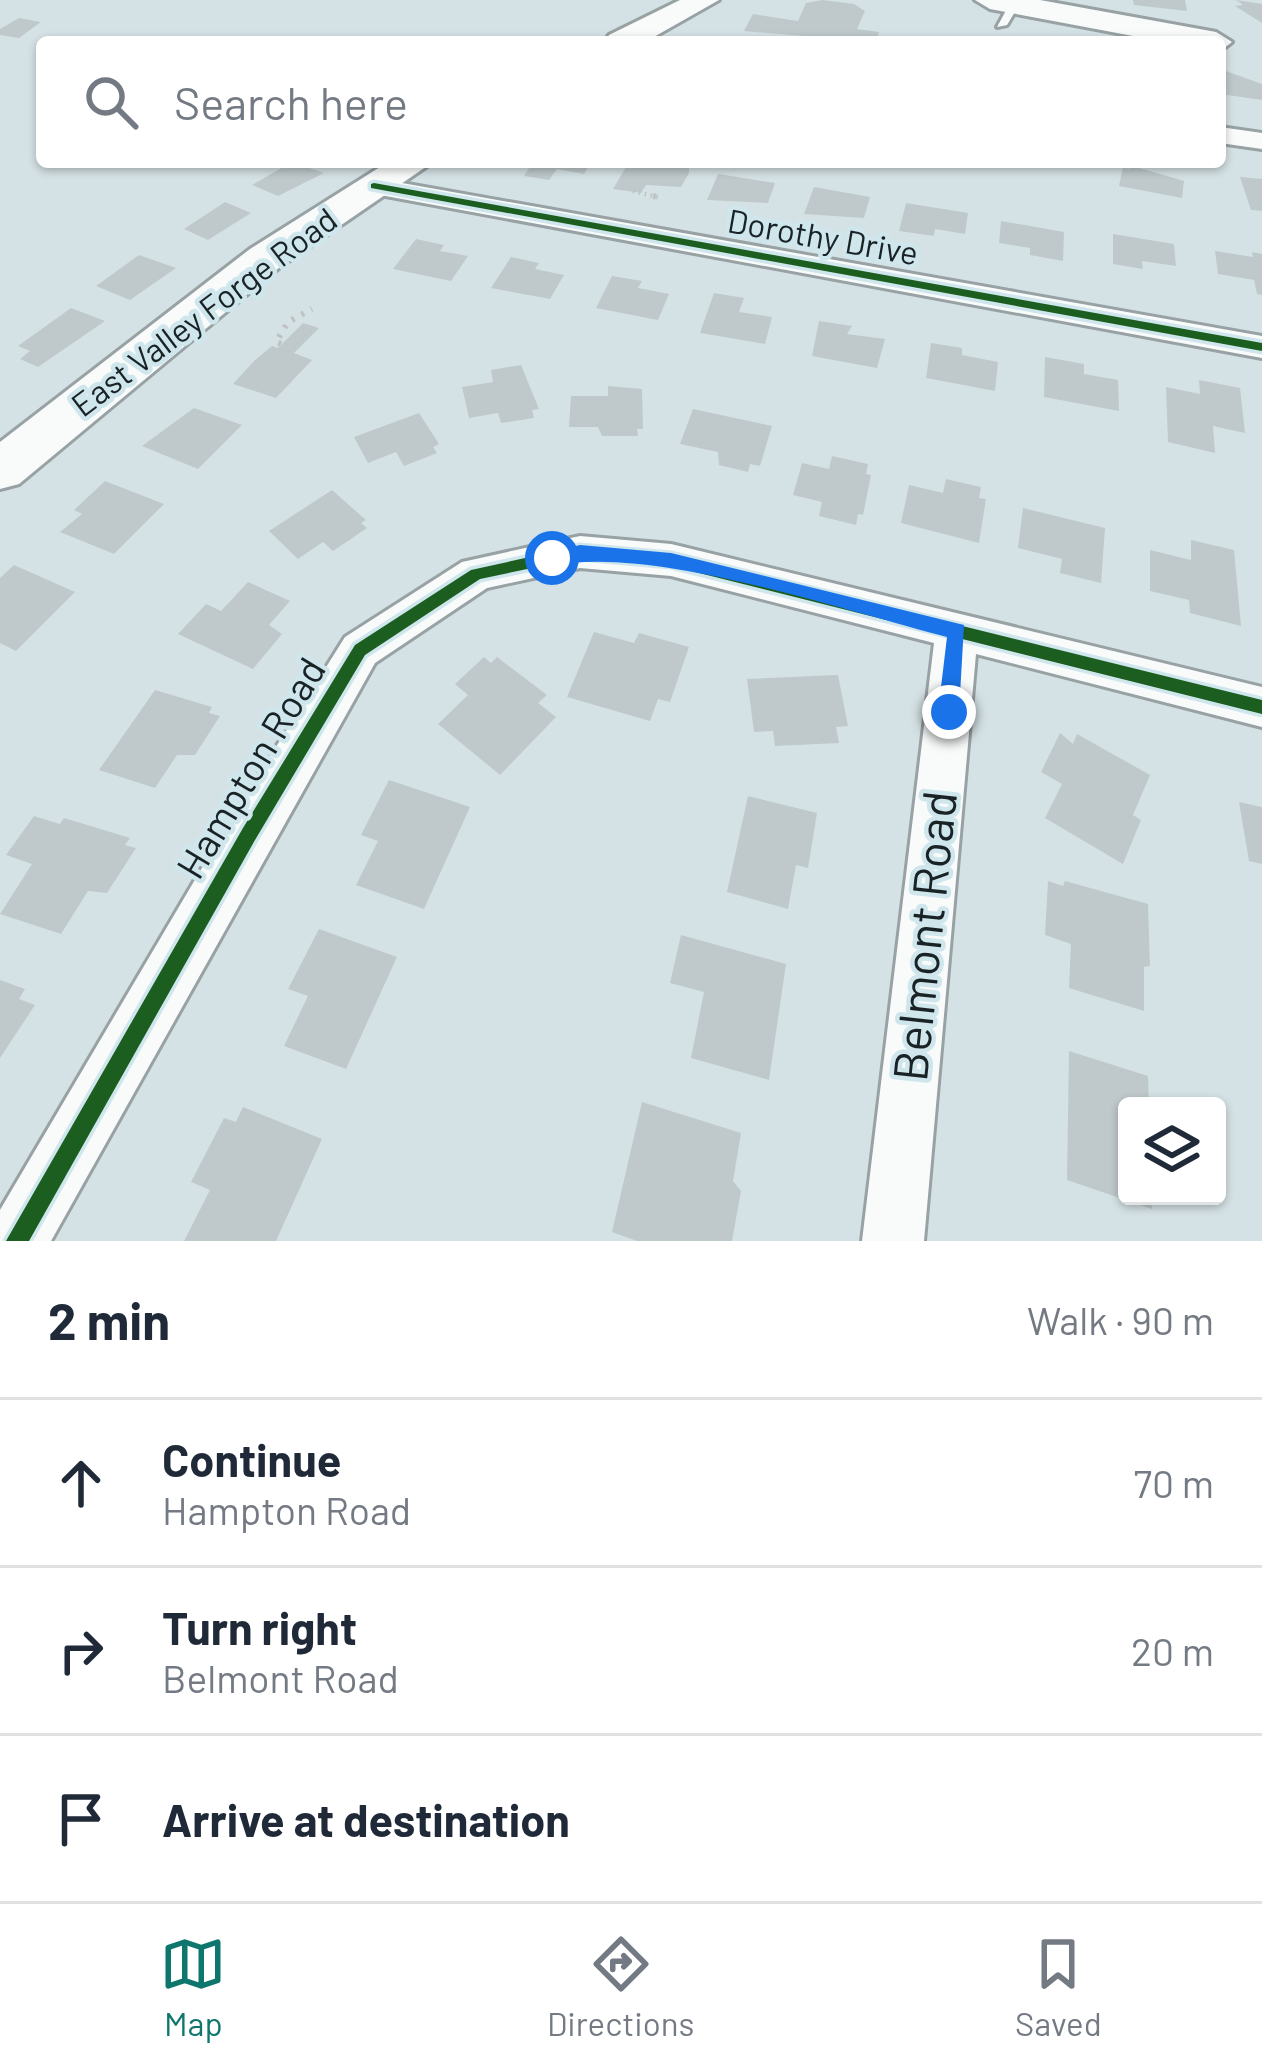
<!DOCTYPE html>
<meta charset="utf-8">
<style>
:root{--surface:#fff;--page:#f6f6f7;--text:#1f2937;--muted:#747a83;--line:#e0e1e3;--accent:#0f766e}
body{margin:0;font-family:Barlow,sans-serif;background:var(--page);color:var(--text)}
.controls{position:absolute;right:36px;bottom:36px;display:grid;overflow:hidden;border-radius:12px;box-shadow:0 3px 9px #0004}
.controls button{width:108px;height:108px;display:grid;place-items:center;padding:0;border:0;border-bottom:3px solid var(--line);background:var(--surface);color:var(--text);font:60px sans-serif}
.stop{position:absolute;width:36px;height:36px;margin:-27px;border:9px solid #1a73e8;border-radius:50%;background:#fff}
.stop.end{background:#1a73e8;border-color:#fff;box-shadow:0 3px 12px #0008}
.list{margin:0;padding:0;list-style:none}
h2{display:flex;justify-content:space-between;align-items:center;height:156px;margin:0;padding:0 48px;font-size:51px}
h2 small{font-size:39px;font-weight:400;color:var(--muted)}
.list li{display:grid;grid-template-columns:78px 1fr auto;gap:36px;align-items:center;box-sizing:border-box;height:168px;padding:0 48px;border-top:3px solid var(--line)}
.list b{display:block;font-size:45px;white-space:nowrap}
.list p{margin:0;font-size:39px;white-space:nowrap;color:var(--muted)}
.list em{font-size:39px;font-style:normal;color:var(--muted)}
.icon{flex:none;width:66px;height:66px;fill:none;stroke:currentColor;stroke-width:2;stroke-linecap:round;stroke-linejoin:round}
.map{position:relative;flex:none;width:1262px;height:1241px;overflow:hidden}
.search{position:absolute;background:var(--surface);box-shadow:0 3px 9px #0004;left:36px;right:36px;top:36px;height:132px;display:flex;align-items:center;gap:30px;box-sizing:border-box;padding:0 42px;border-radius:12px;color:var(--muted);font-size:45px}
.sheet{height:660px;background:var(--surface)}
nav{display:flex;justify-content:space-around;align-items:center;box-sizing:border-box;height:168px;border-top:3px solid var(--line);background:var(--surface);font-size:33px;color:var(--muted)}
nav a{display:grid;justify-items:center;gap:6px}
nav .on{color:var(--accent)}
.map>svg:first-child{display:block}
.building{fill:#bfc9cc}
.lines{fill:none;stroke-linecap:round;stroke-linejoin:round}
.lane-casing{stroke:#98a2a4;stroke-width:6}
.street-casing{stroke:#98a2a4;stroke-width:6}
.secondary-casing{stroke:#98a2a4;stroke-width:6}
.path-far1{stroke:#bec2c3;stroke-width:4.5;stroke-dasharray:1.5 4.5;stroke-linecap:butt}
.path{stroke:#bec2c3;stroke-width:6;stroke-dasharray:3 8;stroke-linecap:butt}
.lane{fill:#f9fbfb;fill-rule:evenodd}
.street{fill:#f9fbfb;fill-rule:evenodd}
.secondary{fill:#f9fbfb;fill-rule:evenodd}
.cycleway-casing{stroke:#cee6ec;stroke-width:7}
.cycleway{fill:#1b5e20;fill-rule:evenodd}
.route{fill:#1a73e8}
.labels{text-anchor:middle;stroke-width:9;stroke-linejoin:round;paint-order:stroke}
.far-street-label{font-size:33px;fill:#192224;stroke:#cee6ec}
.street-label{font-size:39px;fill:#192224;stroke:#cee6ec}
.near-street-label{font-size:48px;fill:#192224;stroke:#cee6ec}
</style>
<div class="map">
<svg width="1262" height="1241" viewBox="0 0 1262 1241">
<rect width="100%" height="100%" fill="#d5e2e5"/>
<!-- building -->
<path class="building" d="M 822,0 L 854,4 L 865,11 L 857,29 L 879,32 L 876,42 L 744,31 L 753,14 L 798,21 L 806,3 Z
M 1133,0 L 1185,0 L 1187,11 L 1134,5 Z
M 1236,0 L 1262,4 L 1262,23 L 1235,6 L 1243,5 Z
M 19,18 L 41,22 L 19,38 L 0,35 L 0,29 Z
M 1226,71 L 1262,84 L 1262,100 L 1220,94 Z
M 292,162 L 324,173 L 278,196 L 252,185 Z
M 533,162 L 591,162 L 584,174 L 557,169 L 549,180 L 524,176 Z
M 629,162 L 689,166 L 689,173 L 681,187 L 646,185 L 641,193 L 613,189 Z
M 1129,165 L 1184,181 L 1182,198 L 1119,186 L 1123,167 L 1129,169 Z
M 718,174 L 775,183 L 768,203 L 707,200 Z
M 1240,177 L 1262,179 L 1262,211 L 1251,210 Z
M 814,187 L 870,197 L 864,218 L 804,214 Z
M 225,202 L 251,213 L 208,240 L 184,229 Z
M 906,203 L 968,213 L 965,234 L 935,229 L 934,236 L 899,231 Z
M 1001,221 L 1064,232 L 1063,261 L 1030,255 L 1030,248 L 999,243 Z
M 1113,234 L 1174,244 L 1176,266 L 1142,261 L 1143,269 L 1113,264 Z
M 416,239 L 444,245 L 440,251 L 468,256 L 451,281 L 393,269 Z
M 1215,251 L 1253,257 L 1252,252 L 1262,254 L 1262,295 L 1257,294 L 1254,280 L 1218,274 Z
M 139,255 L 176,268 L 130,300 L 96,286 Z
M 511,257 L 539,263 L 535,269 L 564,275 L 550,299 L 491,288 Z
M 612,276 L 642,281 L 638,288 L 669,294 L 658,320 L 596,308 Z
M 714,293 L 744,298 L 739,312 L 772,317 L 765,344 L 700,333 Z
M 71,308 L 105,321 L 38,367 L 20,359 L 30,351 L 18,346 Z
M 819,321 L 852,326 L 847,334 L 885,339 L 877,368 L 812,356 Z
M 303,323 L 319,328 L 294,353 L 312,360 L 276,398 L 233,384 L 255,360 L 272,346 L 278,348 Z
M 931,343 L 962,348 L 962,355 L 998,362 L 995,391 L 926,378 Z
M 1045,357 L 1084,364 L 1084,374 L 1118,380 L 1119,411 L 1044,397 Z
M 521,365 L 539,409 L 532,410 L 534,418 L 501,423 L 498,413 L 469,418 L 462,387 L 493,382 L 491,370 Z
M 1199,380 L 1240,388 L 1245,433 L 1213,426 L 1215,453 L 1168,442 L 1166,387 L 1200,394 Z
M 608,386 L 642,389 L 643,429 L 637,429 L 638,436 L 602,436 L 598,427 L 569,427 L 571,396 L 608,396 Z
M 194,408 L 242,425 L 198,469 L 142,446 Z
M 693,409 L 772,426 L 760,466 L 750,464 L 748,472 L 719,465 L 718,452 L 680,444 Z
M 419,413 L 439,444 L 433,447 L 437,453 L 404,466 L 396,452 L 368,463 L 354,437 Z
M 832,456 L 868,464 L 866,474 L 871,475 L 863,515 L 858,514 L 856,525 L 819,516 L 822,502 L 793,495 L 802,463 L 829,469 Z
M 946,479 L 981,487 L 979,498 L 986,499 L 979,543 L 901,523 L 909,485 L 943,493 Z
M 105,481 L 164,504 L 114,554 L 60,532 L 82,514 L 74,510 Z
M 332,490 L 366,520 L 361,523 L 367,528 L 333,551 L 323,542 L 298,559 L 269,531 Z
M 1023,508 L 1105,528 L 1101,583 L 1060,573 L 1062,559 L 1018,548 Z
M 1191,540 L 1234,550 L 1241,626 L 1190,613 L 1189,600 L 1150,591 L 1150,550 L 1191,560 Z
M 14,565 L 75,592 L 16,651 L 0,643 L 0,578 Z
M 248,582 L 290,601 L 269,625 L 282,634 L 253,669 L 178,634 L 206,604 L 221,611 Z
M 594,632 L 634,643 L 639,633 L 689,647 L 670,702 L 658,699 L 650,721 L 567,697 Z
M 484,657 L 491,663 L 497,657 L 547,695 L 538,703 L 556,717 L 500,775 L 438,724 L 468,695 L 455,684 Z
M 838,675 L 848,726 L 836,727 L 839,743 L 775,746 L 773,731 L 754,732 L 747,679 Z
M 155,690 L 212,707 L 209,713 L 220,716 L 195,755 L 177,755 L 155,788 L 99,770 Z
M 1060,733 L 1073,744 L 1077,734 L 1150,775 L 1133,815 L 1141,820 L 1123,864 L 1045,818 L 1062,784 L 1041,772 Z
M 389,780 L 470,807 L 424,909 L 356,885 L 378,841 L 361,835 Z
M 748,796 L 817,813 L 808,868 L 796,865 L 788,909 L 727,892 Z
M 1239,802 L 1262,807 L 1262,864 L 1249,861 Z
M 34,816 L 60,824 L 64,818 L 130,838 L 125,845 L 136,848 L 107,893 L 88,891 L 61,934 L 0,914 L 32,864 L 6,855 Z
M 1048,881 L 1063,886 L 1065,881 L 1148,904 L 1150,966 L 1144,967 L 1144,1011 L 1069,988 L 1071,944 L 1045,935 Z
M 319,929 L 397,957 L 346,1069 L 284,1046 L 308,996 L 288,989 Z
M 681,935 L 786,964 L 769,1080 L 691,1058 L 704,992 L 670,983 Z
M 0,980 L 25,989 L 19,999 L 35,1005 L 0,1058 Z
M 1069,1051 L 1148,1076 L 1149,1106 L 1127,1106 L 1127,1196 L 1152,1196 L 1152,1209 L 1067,1180 Z
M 642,1102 L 741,1133 L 733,1181 L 741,1191 L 732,1241 L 637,1241 L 612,1232 Z
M 243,1107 L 322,1139 L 276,1241 L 184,1241 L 210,1190 L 191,1182 L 224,1118 L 236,1122 Z"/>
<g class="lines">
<defs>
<path id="lane" d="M 1014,2 L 1019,5 L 1007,25 L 997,27 L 1009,5 Z"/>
<path id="street" d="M 1220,127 L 1262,133 L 1262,149 L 1220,143 Z
M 374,178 L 1262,336 L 1262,358 L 364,192 L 360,186 L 364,180 Z
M 580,536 L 671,544 L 1262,687 L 1262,727 L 976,654 L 924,1241 L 862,1241 L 934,643 L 671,576 L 580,568 L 487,588 L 375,663 L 51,1241 L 0,1241 L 0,1210 L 232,817 L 345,637 L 462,562 Z"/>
<path id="secondary" d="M 680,0 L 719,0 L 645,42 L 604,42 L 609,35 Z
M 975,0 L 1040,0 L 1216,32 L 1232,42 L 1220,51 L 1220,42 L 1165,42 L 990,9 Z
M 388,162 L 433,162 L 280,267 L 19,484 L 0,489 L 0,442 L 250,249 Z"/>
</defs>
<!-- lane casing -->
<use href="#lane" class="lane-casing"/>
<!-- street casing -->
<use href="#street" class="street-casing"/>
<!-- secondary casing -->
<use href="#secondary" class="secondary-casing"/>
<!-- path-far1 -->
<path class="path-far1" d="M 633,191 L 662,198"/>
<!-- path -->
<path class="path" d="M 653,196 L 662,198
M 281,344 L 276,342 L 288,322 L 312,309"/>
<!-- lane -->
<use href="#lane" class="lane"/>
<!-- street -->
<use href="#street" class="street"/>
<!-- secondary -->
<use href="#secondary" class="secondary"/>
<defs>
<path id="cycleway" d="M 374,183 L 1262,343 L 1262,351 L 371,188 L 371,184 Z
M 580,546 L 671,554 L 1262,700 L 1262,714 L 671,566 L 580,558 L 480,579 L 365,655 L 255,840 L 29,1241 L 6,1241 L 243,828 L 355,645 L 471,570 Z"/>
</defs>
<!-- cycleway casing -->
<use href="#cycleway" class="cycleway-casing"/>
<!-- cycleway -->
<use href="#cycleway" class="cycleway"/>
</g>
<!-- route -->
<path class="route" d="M 580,545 L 671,553 L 964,625 L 959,712 L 949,722 L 938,712 L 947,637 C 844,611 651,544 552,566 L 543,558 L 546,553 Z"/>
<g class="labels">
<!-- far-street labels -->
<g class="far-street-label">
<text transform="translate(823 237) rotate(10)" y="12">Dorothy Drive</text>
<text transform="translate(204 312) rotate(-37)" y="12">East Valley Forge Road</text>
</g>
<!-- street labels -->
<g class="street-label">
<text transform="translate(251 768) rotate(-59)" y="14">Hampton Road</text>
</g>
<!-- near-street labels -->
<g class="near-street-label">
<text transform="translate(925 936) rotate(-84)" y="17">Belmont Road</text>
</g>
</g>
</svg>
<div class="controls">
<button><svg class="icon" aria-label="layers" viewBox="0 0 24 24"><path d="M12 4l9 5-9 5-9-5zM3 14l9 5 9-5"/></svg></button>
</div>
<div class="stop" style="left:552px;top:558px"></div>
<div class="stop end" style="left:949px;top:712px"></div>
<div class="search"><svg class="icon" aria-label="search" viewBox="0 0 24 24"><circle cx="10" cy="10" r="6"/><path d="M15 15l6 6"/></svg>Search here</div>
</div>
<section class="sheet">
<h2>2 min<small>Walk · 90 m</small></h2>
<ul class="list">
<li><svg class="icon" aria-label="ahead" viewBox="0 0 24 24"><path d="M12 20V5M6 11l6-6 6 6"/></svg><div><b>Continue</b><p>Hampton Road</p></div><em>70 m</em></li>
<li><svg class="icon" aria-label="right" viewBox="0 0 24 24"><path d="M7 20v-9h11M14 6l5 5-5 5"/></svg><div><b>Turn right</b><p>Belmont Road</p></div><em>20 m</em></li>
<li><svg class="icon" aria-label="arrive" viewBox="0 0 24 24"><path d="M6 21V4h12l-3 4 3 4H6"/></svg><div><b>Arrive at destination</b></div></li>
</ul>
</section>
<nav>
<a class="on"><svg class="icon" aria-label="map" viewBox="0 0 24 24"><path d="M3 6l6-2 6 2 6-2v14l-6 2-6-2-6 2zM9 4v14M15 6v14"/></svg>Map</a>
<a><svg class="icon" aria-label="directions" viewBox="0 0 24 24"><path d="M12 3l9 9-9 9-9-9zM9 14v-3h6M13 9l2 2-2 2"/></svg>Directions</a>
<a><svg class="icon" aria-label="saved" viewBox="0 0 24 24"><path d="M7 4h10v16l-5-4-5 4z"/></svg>Saved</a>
</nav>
